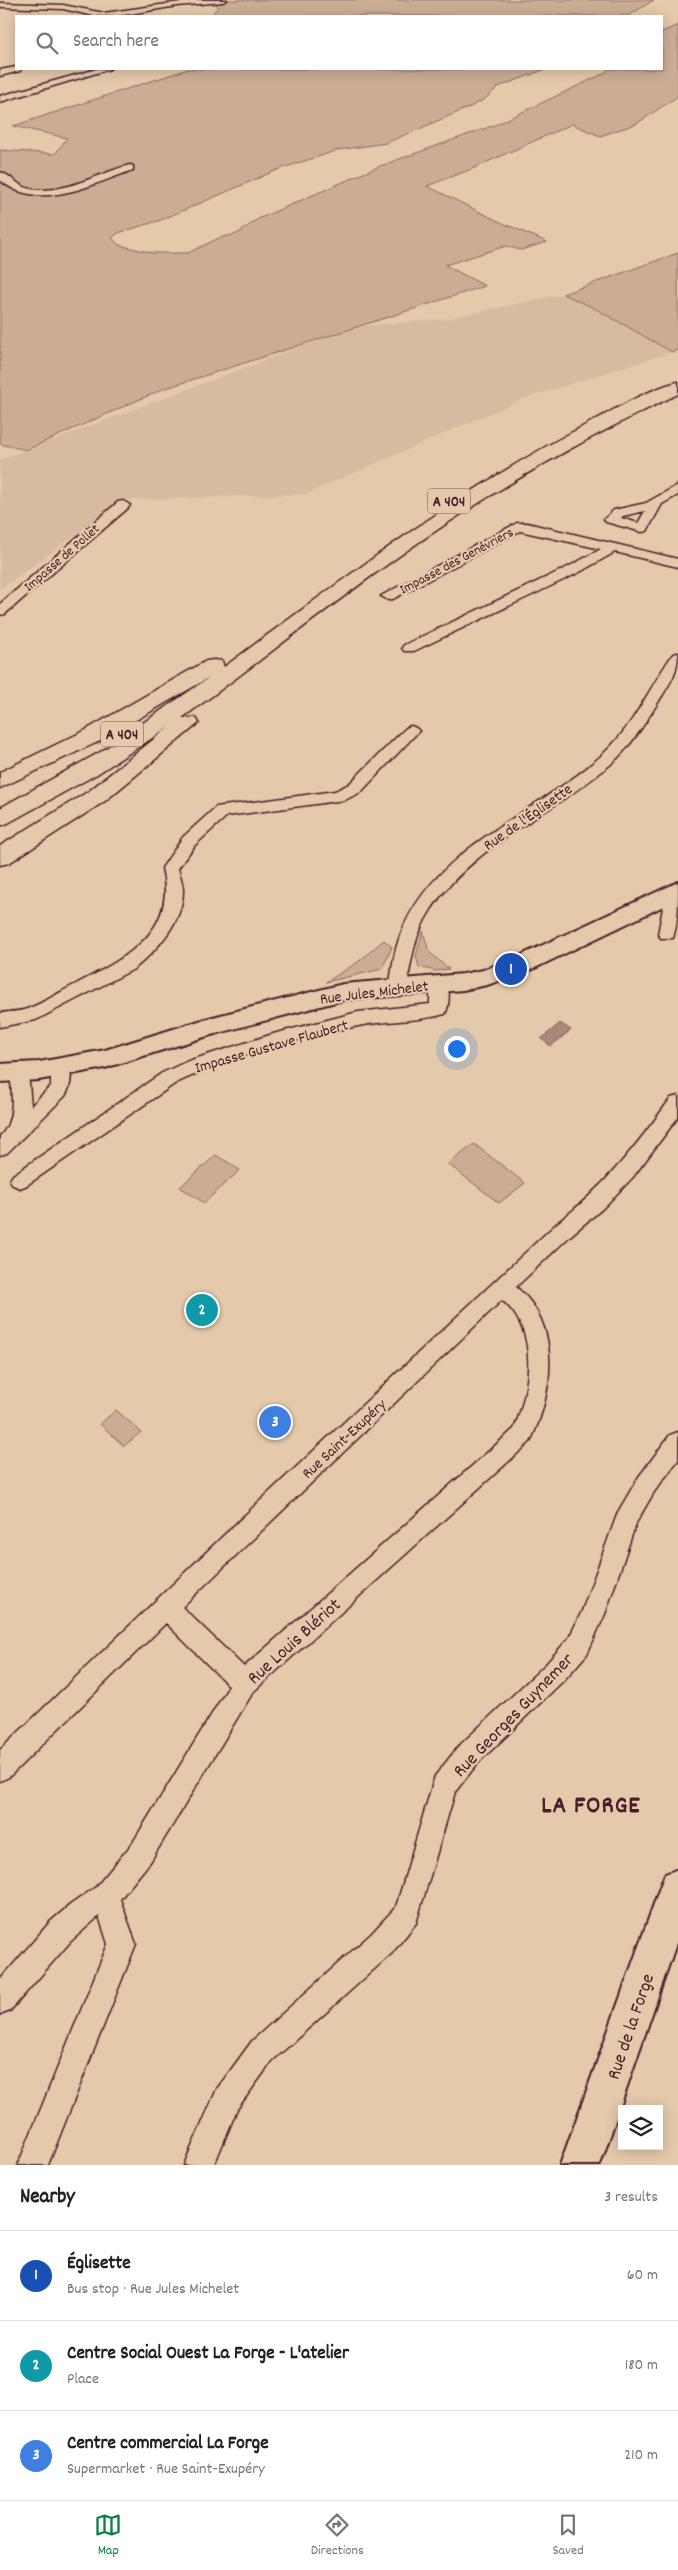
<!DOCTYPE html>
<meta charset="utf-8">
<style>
:root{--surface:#fff;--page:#f6f6f6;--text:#222;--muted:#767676;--line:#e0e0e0;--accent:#0b8043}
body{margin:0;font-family:Dekko,sans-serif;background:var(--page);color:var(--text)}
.controls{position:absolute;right:15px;bottom:15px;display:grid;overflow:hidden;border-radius:0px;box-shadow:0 2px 12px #0003}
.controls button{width:45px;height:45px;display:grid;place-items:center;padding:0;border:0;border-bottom:1px solid var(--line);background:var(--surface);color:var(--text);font:25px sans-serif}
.you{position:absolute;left:456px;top:1048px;width:18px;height:18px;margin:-12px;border:4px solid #fff;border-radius:50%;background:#1a73e8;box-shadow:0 0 0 8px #1a73e833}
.badge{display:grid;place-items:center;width:32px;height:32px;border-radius:50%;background:var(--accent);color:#fff;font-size:16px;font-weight:700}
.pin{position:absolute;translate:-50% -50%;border:2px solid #fff;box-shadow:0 1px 5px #0006}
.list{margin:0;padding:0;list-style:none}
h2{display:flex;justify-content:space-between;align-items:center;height:65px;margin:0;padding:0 20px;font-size:21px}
h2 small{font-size:16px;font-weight:400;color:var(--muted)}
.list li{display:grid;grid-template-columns:32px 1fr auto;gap:15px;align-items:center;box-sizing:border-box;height:90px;padding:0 20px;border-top:1px solid var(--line)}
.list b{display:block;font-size:19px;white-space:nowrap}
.list p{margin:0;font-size:16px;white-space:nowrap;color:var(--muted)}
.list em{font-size:16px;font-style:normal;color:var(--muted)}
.icon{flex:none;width:28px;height:28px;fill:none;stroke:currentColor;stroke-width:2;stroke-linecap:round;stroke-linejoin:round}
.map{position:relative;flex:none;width:678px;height:2165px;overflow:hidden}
.search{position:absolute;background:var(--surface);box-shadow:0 2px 12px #0003;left:15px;right:15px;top:15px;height:55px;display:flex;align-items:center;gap:12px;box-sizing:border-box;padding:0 18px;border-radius:0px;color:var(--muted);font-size:19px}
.sheet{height:335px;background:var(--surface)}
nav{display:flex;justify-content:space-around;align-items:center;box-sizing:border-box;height:70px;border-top:1px solid var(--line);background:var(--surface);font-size:14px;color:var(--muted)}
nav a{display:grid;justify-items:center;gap:2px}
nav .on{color:var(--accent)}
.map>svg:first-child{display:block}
.built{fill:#d7bba0}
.green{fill:#cbad96;stroke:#8a6660}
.water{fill:#aa887b;stroke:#845e5b}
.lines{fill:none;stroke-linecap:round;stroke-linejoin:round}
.minor-casing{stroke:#4a1f2b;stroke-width:3}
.major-casing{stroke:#4a1f2b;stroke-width:4}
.highway-casing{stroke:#4a1f2b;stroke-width:3}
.minor{fill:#e4c9ab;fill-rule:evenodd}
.major{fill:#e4c9ab;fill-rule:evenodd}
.highway{fill:#e4c9ab;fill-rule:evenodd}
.labels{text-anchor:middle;stroke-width:4.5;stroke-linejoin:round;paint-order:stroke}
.far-street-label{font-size:14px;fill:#4a1f2b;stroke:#e4c9ab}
.shield{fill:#e4c9ab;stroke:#785251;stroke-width:1}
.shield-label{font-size:15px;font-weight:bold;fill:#4a1f2b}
.street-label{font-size:16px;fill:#4a1f2b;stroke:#e4c9ab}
.near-street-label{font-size:19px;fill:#4a1f2b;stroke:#e4c9ab}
.near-district-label{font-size:25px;font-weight:bold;letter-spacing:1px;fill:#4a1f2b;stroke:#e4c9ab}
</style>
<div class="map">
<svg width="678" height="2165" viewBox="0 0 678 2165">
<rect width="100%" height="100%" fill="#e4c9ab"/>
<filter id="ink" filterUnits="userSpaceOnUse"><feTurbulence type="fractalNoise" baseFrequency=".02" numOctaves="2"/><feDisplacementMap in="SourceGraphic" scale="10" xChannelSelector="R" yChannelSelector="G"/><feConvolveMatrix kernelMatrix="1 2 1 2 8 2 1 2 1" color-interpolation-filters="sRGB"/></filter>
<g filter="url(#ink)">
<!-- built -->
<path class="built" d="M 563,294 L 596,309 L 672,352 L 523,399 L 306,494 L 125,500 L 0,589 L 0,460 L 353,327 L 446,319 Z"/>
<!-- green -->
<path class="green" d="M 213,0 L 654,0 L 628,16 L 210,16 L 218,7 Z
M 678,25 L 678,96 L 636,124 L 600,136 L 572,124 L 474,168 L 427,186 L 498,221 L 547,242 L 521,250 L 506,246 L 445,265 L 485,286 L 163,389 L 26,450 L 0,444 L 0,150 L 55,154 L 67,138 L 13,126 L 188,69 L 546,69 L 498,87 L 485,99 L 470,107 L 386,143 L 338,150 L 277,170 L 161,220 L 118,233 L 112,238 L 119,245 L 152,253 L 188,253 L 219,238 L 237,234 L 258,219 L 380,166 L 495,125 L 603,74 L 608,69 L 662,69 L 662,32 Z
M 678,253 L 678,350 L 672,352 L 596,309 L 563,294 Z
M 423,931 L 429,952 L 449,969 L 436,971 L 419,967 L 416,956 Z
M 384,940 L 392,947 L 382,969 L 326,982 L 358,962 Z
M 474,1144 L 525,1183 L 499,1203 L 448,1164 Z
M 216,1155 L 240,1170 L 204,1203 L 180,1187 Z
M 116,1410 L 141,1432 L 124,1446 L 100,1424 Z"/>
<!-- water -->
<path class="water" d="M 560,1023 L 571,1030 L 551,1046 L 541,1039 Z"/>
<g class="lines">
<defs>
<path id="minor" d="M 195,0 L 227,0 L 223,2 L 177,6 L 118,16 L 94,16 L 63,9 L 0,7 L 0,3 L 63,5 L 104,13 Z
M 16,67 L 16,69 L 21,69 L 20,71 L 0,76 L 0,70 Z
M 97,69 L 110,69 L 0,102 L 0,96 Z
M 130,165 L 133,166 L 133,170 C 93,184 38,213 0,180 L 0,172 C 11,175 17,186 30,189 C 64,195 98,173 130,165 Z
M 678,485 L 678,495 L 662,504 L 647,531 L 642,532 L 606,522 L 604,519 L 614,510 L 646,503 ZM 645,511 L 638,523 L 621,518 L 623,516 Z
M 123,501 L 130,505 L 128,508 L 5,614 L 0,615 L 0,604 L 118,502 Z
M 517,523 L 527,523 L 678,559 L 678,567 L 615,552 L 578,573 L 414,651 L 404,651 L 402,648 L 404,645 L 568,567 L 601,549 L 520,531 L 393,599 L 388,600 L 381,596 Z
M 678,653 C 678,674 668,686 657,704 C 644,725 630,747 611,764 C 553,814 473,844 430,911 C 415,934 411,960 407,986 L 404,990 L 398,992 L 392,990 L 389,986 C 392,973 393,958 397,945 C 425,850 534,816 601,756 C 633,728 649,688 673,654 Z
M 411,726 L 416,728 L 419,731 L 416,734 L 361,792 L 345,800 L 227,816 L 195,845 L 178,868 C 180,876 183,883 183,891 C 183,922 156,951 134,969 L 36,1020 L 0,1027 L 0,1013 C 8,1012 18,1012 27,1009 C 44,1003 61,991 78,983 C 126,958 178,932 162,868 L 183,837 L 216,807 L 335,791 L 349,784 L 406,728 Z
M 674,886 L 678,887 C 678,903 678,924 673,938 L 661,938 L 658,934 L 666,892 L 668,888 Z
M 439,977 L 445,979 C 450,987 450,1005 445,1014 C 417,1022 387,1020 358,1026 C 300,1037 229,1058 176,1083 L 27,1185 L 20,1188 L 13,1185 L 10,1180 L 13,1175 L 162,1073 L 188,1061 L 273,1034 L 358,1012 L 430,1004 L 430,983 L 433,979 Z
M 60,1061 L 67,1063 C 73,1074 71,1086 65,1096 L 7,1153 L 0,1155 L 0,1136 C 16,1121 12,1092 10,1072 L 12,1067 L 19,1065 L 26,1067 L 28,1072 L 31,1106 L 51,1086 L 51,1068 L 53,1063 Z
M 678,1096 L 678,1117 L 633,1177 L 603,1208 L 570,1236 L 516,1287 C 563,1326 553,1393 530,1442 L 253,1692 L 150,1862 L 120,1899 L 136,1944 L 48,2165 L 18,2165 L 108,1944 L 99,1916 L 70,1942 L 10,2011 L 0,2015 L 0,1980 L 50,1922 L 70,1905 L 96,1887 L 132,1844 L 229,1686 L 166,1623 L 9,1777 L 0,1781 L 0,1750 L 245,1515 L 556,1224 C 603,1189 637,1145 671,1098 ZM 502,1300 C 540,1332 530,1388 514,1429 L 244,1667 L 182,1607 Z
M 678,1432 L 678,1460 L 654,1492 L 636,1523 L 605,1614 L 587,1654 L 564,1680 L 477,1764 L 455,1792 L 416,1923 L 391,1954 L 272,2061 L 237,2109 L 214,2165 L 184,2165 L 217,2089 L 252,2041 L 371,1934 L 396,1907 L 435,1776 L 459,1746 L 546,1664 L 569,1638 L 582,1611 L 618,1512 L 638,1478 L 670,1435 Z"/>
<path id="major" d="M 678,882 L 678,899 L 533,969 L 487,985 L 463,990 L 343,1000 L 211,1035 L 105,1068 L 39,1080 L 0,1082 L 0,1064 L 39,1062 L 105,1050 L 209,1018 L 343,984 L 463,974 L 483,970 L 517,957 Z
M 678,1869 L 678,1938 L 600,2165 L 560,2165 L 660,1887 L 665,1874 Z"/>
<path id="highway" d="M 678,382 L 678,394 C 589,436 504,484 422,540 C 340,596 263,660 182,718 L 196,718 L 199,723 L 105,801 L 9,863 L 0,865 L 0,846 L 89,791 L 169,727 L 97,774 L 8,823 L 0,826 L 0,808 L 102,751 L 210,677 L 100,741 L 0,788 L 0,772 L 84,731 L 206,661 L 214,660 L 222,661 L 224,667 C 340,582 454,494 582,427 C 611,412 647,389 678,382 Z"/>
</defs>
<!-- minor casing -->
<use href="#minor" class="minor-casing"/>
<!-- major casing -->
<use href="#major" class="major-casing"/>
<!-- highway casing -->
<use href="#highway" class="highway-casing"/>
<!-- minor -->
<use href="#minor" class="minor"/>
<!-- major -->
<use href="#major" class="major"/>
<!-- highway -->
<use href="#highway" class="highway"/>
</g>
</g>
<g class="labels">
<!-- far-street labels -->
<g class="far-street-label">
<text transform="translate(61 557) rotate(-41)" y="5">Impasse de Pollet</text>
<text transform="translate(456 560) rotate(-28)" y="5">Impasse des Genévriers</text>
</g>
<!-- shield labels -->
<g class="shield">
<rect x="428" y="488.5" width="42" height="25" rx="4"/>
<rect x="101" y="721.5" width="42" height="25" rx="4"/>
</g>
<g class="shield-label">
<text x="449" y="506">A 404</text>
<text x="122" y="739">A 404</text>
</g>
<!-- street labels -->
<g class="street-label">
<text transform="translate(527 816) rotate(-35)" y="6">Rue de l'Églisette</text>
<text transform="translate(374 991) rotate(-7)" y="6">Rue Jules Michelet</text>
<text transform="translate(271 1045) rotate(-16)" y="6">Impasse Gustave Flaubert</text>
<text transform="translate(343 1438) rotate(-43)" y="6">Rue Saint-Exupéry</text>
</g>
<!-- near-street labels -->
<g class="near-street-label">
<text transform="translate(293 1640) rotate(-42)" y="7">Rue Louis Blériot</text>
<text transform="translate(512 1714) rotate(-46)" y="7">Rue Georges Guynemer</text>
<text transform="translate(629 2026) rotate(-71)" y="7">Rue de la Forge</text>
</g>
<!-- near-district labels -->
<g class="near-district-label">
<text x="591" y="1812">LA FORGE</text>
</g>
</g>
</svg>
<div class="controls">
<button><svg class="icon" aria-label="layers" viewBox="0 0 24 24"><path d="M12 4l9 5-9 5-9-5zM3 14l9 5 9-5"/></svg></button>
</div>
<div class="you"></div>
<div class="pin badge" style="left:511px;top:969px;background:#1a4fb4">1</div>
<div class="pin badge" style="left:202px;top:1310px;background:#0f9aa8">2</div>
<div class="pin badge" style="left:275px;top:1422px;background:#3f7fe0">3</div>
<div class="search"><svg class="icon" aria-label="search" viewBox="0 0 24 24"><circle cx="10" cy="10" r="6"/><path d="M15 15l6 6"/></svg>Search here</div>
</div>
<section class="sheet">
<h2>Nearby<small>3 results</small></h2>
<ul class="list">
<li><span class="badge" style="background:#1a4fb4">1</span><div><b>Églisette</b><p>Bus stop · Rue Jules Michelet</p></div><em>60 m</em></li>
<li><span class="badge" style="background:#0f9aa8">2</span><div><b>Centre Social Ouest La Forge - L'atelier</b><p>Place</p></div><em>180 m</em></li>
<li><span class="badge" style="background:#3f7fe0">3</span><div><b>Centre commercial La Forge</b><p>Supermarket · Rue Saint-Exupéry</p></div><em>210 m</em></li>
</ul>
</section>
<nav>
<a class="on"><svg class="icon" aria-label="map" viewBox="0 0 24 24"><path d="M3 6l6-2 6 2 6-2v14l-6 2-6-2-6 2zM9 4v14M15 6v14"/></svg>Map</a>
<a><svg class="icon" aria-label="directions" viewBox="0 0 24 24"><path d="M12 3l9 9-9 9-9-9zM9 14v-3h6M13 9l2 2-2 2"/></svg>Directions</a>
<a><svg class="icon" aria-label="saved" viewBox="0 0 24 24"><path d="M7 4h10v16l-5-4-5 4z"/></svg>Saved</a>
</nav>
